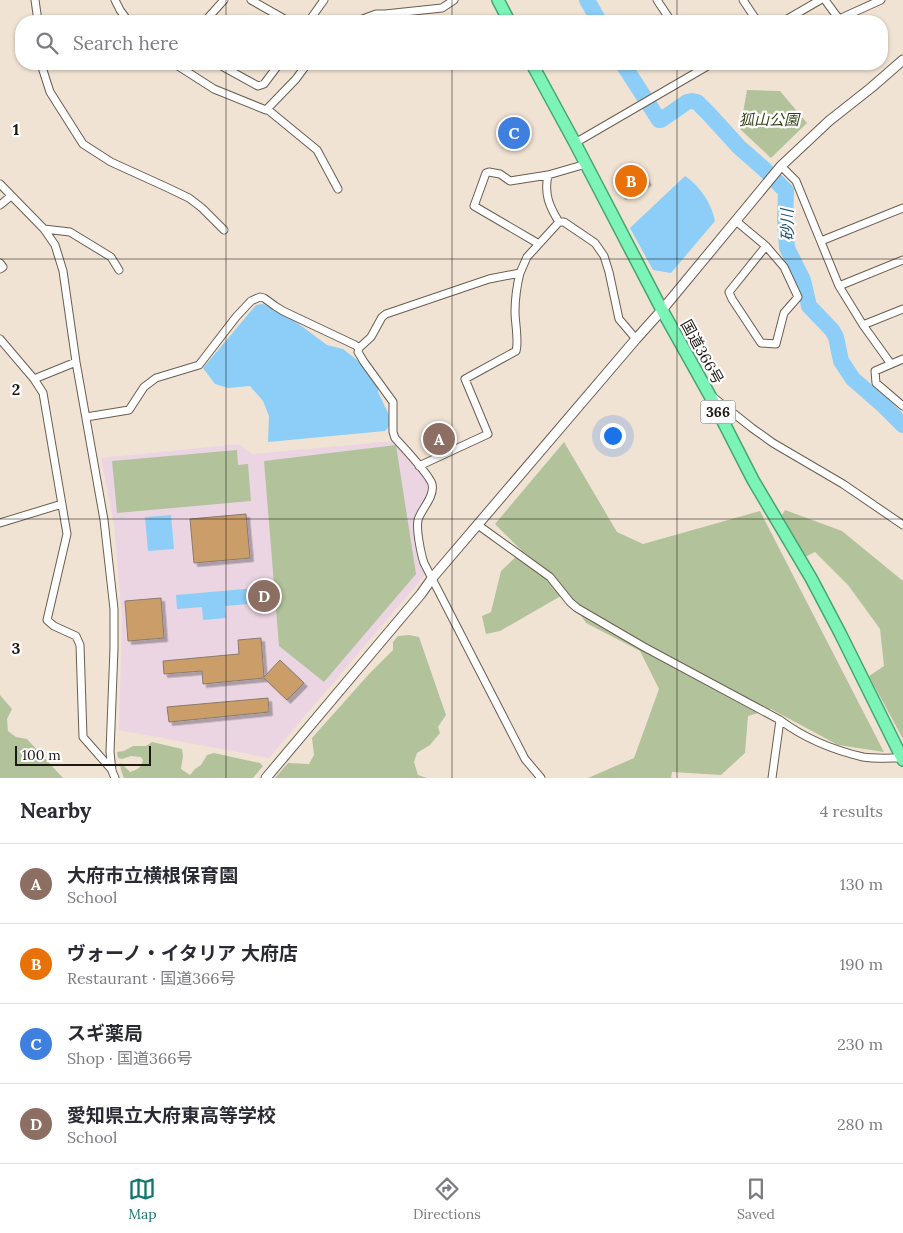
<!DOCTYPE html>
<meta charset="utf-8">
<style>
:root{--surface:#fff;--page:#f2f2f3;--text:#2b2b33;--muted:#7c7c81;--line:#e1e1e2;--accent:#0f766e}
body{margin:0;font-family:Lora,"Noto Sans JP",serif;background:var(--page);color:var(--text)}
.scale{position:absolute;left:15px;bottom:12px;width:136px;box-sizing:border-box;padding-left:5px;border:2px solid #1e1913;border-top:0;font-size:14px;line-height:18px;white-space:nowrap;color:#1e1913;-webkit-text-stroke:4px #fff;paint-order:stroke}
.you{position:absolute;left:612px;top:435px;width:18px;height:18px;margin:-12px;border:4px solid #fff;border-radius:50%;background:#1a73e8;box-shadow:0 0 0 8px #1a73e833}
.badge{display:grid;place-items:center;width:32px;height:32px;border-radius:50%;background:var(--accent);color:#fff;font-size:16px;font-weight:700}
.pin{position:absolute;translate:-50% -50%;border:2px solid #fff;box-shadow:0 1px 5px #0006}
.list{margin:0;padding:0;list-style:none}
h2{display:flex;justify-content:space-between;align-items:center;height:65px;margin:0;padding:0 20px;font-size:21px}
h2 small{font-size:16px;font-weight:400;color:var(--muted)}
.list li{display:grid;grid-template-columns:32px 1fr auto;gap:15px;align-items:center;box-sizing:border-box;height:80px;padding:0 20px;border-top:1px solid var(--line)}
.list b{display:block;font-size:19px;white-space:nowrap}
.list p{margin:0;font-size:16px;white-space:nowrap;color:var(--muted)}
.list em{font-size:16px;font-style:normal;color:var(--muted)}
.icon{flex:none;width:28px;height:28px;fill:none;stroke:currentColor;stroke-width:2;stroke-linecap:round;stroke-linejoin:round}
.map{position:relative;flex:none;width:903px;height:778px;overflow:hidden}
.search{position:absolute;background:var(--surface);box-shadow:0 1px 4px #0004;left:15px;right:15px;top:15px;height:55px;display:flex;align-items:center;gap:12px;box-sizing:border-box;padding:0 18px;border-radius:20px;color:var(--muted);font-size:19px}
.sheet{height:385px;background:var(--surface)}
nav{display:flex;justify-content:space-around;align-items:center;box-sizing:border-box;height:70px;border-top:1px solid var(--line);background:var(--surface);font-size:14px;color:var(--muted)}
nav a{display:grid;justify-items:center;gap:2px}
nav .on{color:var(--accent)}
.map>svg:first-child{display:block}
.education{fill:#ebd5e2}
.green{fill:#b2c39b}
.water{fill:#8ccef7}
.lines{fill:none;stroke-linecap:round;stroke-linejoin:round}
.river{stroke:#8ccef7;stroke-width:16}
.building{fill:#cb9e69;stroke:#887b6d;filter:url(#shadow)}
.minor-casing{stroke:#6a5e51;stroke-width:9}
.tertiary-casing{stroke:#6a5e51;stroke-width:11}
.trunk-casing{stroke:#46a572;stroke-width:14}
.minor{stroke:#fff;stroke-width:7}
.tertiary{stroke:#fff;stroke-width:9}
.trunk{stroke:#7cf3b7;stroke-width:11}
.grid{fill:none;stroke:#1e1913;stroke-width:1;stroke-opacity:0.55}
.labels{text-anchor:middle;stroke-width:4.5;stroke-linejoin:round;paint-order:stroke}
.shield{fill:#fff;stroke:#625e5a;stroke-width:1}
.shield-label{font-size:14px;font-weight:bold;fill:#1e1913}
.park-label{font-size:15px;font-style:italic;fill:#314115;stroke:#fff}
.street-label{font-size:15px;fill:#1e1913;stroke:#fff}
.water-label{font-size:16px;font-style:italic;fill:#21536f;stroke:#fff}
.grid-label{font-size:16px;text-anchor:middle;font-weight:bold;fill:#1e1913;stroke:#fff;stroke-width:4.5;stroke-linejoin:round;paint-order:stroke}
</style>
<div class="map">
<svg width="903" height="778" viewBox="0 0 903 778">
<defs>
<filter id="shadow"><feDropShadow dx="3.5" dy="3.5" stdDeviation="0" flood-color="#0004"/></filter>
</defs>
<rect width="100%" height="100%" fill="#f1e3d4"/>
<!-- education -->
<path class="education" d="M 394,441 L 426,479 L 428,494 L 415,522 L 417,554 L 425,575 L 269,758 L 119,730 L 122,618 L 114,524 L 101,458 L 239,444 L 252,454 Z"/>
<!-- green -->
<path class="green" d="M 747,90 L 780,91 L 807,123 L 771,158 L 740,129 Z
M 564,442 L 617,532 L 643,544 L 760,511 L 884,752 L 838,745 L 771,709 L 748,716 L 745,753 L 721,775 L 672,772 L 671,778 L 588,778 L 634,758 L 659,689 L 640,651 L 586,623 L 566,593 L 500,631 L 486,634 L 482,616 L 491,612 L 501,571 L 522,551 L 495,524 Z
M 396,445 L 416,574 L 324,682 L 279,646 L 264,461 Z
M 237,450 L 238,465 L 248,464 L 251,501 L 117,513 L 112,461 Z
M 785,510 L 842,531 L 903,581 L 903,739 L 869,676 L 884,666 L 880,629 L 848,585 L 815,552 L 805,557 L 782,515 Z
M 409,635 L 419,637 L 446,715 L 438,727 L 440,733 L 430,745 L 417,753 L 414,762 L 418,775 L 427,778 L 275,778 L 288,763 L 309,764 L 314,755 L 312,738 L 369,674 L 393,650 L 393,642 L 398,636 Z
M 0,695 L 12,709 L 7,719 L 8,731 L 16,737 L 27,739 L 63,778 L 0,778 Z
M 152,742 L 182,749 L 183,756 L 181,769 L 190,775 L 195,769 L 201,765 L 207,755 L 214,753 L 260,763 L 263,766 L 253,778 L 124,778 L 121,770 L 120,764 L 121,763 L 130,772 C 137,770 141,768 143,760 L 141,757 L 131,756 L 122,759 L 118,758 L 117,752 L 124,751 L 133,746 L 146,746 Z"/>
<!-- water -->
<path class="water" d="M 685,176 C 700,186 712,204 715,221 L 671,273 L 653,270 L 630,228 Z
M 263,304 L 292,319 L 327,345 L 343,349 L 362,364 L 378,388 L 378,392 L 389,415 L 389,427 L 385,431 L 268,442 L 269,416 L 263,401 L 250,386 L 228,388 L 215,384 L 203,368 L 256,305 Z
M 171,515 L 174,549 L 148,551 L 145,517 Z
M 256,588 L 258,603 L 225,606 L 226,618 L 203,620 L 202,607 L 177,609 L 176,595 Z"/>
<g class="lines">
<!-- river -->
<path class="river" d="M 587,0 L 599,21
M 623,64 L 659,120 L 661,120 L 687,102 L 692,101 L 697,102 L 709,114 L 739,147 L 764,169 L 786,191 L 785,220 L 787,248 L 803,280 L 809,306 L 832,330 L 836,337 L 841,361 L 853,379 L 884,406 L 903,425"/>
</g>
<!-- building -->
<path class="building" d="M 640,167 L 648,182 L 622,196 L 614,179 L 630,172 L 631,173 Z
M 246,514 L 250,558 L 194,563 L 190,519 Z
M 161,598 L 164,638 L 128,641 L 125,601 Z
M 261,638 L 264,677 L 280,660 L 304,683 L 287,700 L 264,678 L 203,684 L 202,671 L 164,674 L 163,661 L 239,654 L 238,640 Z
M 268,698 L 269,712 L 169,722 L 167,707 Z"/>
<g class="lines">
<defs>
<path id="minor" d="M 35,0 L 38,21
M 115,0 L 120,10 L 128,21
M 251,0 L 288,21
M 657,0 L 671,21
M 743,0 L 757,21
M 825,0 L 839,19 L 881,0
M 205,21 L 224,0
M 309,21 L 324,0
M 357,21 L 376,14 L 385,14 L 442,8 L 454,0
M 784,21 L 820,0
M 41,64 L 50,92 L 83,144 L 111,162 L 166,187 L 189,198 L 202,208 L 224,230
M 175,64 L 214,89 L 266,110 L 296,79 L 307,64
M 218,64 L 258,86 L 264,84 L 279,64
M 267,109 L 317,150 L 338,189
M 575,143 L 711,64
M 586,164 L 548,175 C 544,194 549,206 559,222 L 564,222 L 595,243 L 604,256 L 609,272 L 619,319 L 636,339
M 781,166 L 796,181 L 839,286 L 863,325 L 891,364
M 0,184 L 44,229 L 55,245 L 63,271 L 76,362 L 104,520 L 114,609 L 114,648 L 110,752 L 112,771 L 115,778
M 0,205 L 11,196
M 736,221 L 766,246
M 44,229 L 70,232 L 111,257 L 119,270
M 821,241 L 903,208
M 539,244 L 474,206 L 486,173 L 489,172 L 500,174 L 510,181 L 548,175
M 766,246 L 784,267 L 798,297 L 784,313 L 776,344 L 761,343 L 732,299 L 729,292 Z
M 0,263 L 3,267 L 0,269
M 839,286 L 903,260
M 863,325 L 903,309
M 0,339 L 34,379 L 43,393 L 67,534 L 47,620 L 54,626 L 76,636 L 80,645 L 83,737 L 112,770
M 359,348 L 371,337 L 382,317 L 386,314 L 489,279 L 520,273 L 527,257 L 559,222
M 903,359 L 875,371 L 876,383 L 903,406
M 34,379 L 76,362
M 713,397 L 752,428 L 773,443 L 843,484 L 903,525
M 86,417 L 129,410 L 144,387 L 156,378 L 199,365 L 236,317 L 251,301 L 260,297 L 264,298 L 275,306 L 283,311 L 355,345 L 359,348 L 358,352 L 364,362 L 393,402 L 393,432 L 395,438 C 403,447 429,474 432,484 C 435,497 421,509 418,520 C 416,530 421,554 424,563 L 525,759 L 541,778
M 419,466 L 488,434 L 465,379 L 516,351 C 519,342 515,322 515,312 C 515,299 517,285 520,273
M 0,523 L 62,504
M 478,525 L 550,577 L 570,602 L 577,608 L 644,647 L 780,720 C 804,738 833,750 863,757 C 875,759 889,758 902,758
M 772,778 L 780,720"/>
<path id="tertiary" d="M 266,778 L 421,594 L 433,577 L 636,339 L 662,310 L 781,166 L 829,121 L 872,87 L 903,60"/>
<path id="trunk" d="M 498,0 L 509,21
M 532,64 L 575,143 L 662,310 L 709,394 L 753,480 L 811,578 L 840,633 L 903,760"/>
</defs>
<!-- minor casing -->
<use href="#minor" class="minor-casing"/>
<!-- tertiary casing -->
<use href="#tertiary" class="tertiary-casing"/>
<!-- trunk casing -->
<use href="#trunk" class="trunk-casing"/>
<!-- minor -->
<use href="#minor" class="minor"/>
<!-- tertiary -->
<use href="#tertiary" class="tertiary"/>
<!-- trunk -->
<use href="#trunk" class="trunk"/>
</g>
<!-- grid -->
<path class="grid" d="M 226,0 L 226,21M 452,0 L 452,21M 677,0 L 677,21M 226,64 L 226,778M 452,64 L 452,778M 677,64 L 677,778M 0,259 L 903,259M 0,519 L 903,519"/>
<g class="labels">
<!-- shield labels -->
<rect class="shield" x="700.5" y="400.5" width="35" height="23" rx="4"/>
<g class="shield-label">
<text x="718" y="417">366</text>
</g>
<!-- park labels -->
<g class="park-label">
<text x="769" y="125">狐山公園</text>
</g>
<!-- street labels -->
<g class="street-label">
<text transform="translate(702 352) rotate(61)" y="5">国道366号</text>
</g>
<!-- water labels -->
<g class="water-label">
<text transform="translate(787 225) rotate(-91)" y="6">砂川</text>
</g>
</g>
<g class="grid-label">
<text x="16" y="135">1</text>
<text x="16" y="395">2</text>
<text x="16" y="654">3</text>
</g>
</svg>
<div class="scale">100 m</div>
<div class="you"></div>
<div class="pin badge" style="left:439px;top:439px;background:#8d6e63">A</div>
<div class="pin badge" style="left:631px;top:181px;background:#e8710a">B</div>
<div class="pin badge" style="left:514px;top:133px;background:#3f7fe0">C</div>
<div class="pin badge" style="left:264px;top:596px;background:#8d6e63">D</div>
<div class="search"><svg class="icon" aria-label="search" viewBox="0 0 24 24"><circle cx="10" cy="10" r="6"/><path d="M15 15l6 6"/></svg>Search here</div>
</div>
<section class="sheet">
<h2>Nearby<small>4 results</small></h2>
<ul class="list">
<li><span class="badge" style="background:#8d6e63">A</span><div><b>大府市立横根保育園</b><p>School</p></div><em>130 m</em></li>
<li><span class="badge" style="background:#e8710a">B</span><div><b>ヴォーノ・イタリア 大府店</b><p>Restaurant · 国道366号</p></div><em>190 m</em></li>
<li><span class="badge" style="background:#3f7fe0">C</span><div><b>スギ薬局</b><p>Shop · 国道366号</p></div><em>230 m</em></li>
<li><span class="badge" style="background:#8d6e63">D</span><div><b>愛知県立大府東高等学校</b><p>School</p></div><em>280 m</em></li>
</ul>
</section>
<nav>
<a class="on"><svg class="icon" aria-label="map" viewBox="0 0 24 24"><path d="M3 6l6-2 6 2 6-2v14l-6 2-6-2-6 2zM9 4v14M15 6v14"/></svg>Map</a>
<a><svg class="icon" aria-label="directions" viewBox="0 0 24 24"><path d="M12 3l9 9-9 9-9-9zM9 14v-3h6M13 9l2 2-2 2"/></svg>Directions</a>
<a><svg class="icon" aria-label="saved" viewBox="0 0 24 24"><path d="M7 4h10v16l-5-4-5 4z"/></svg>Saved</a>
</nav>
